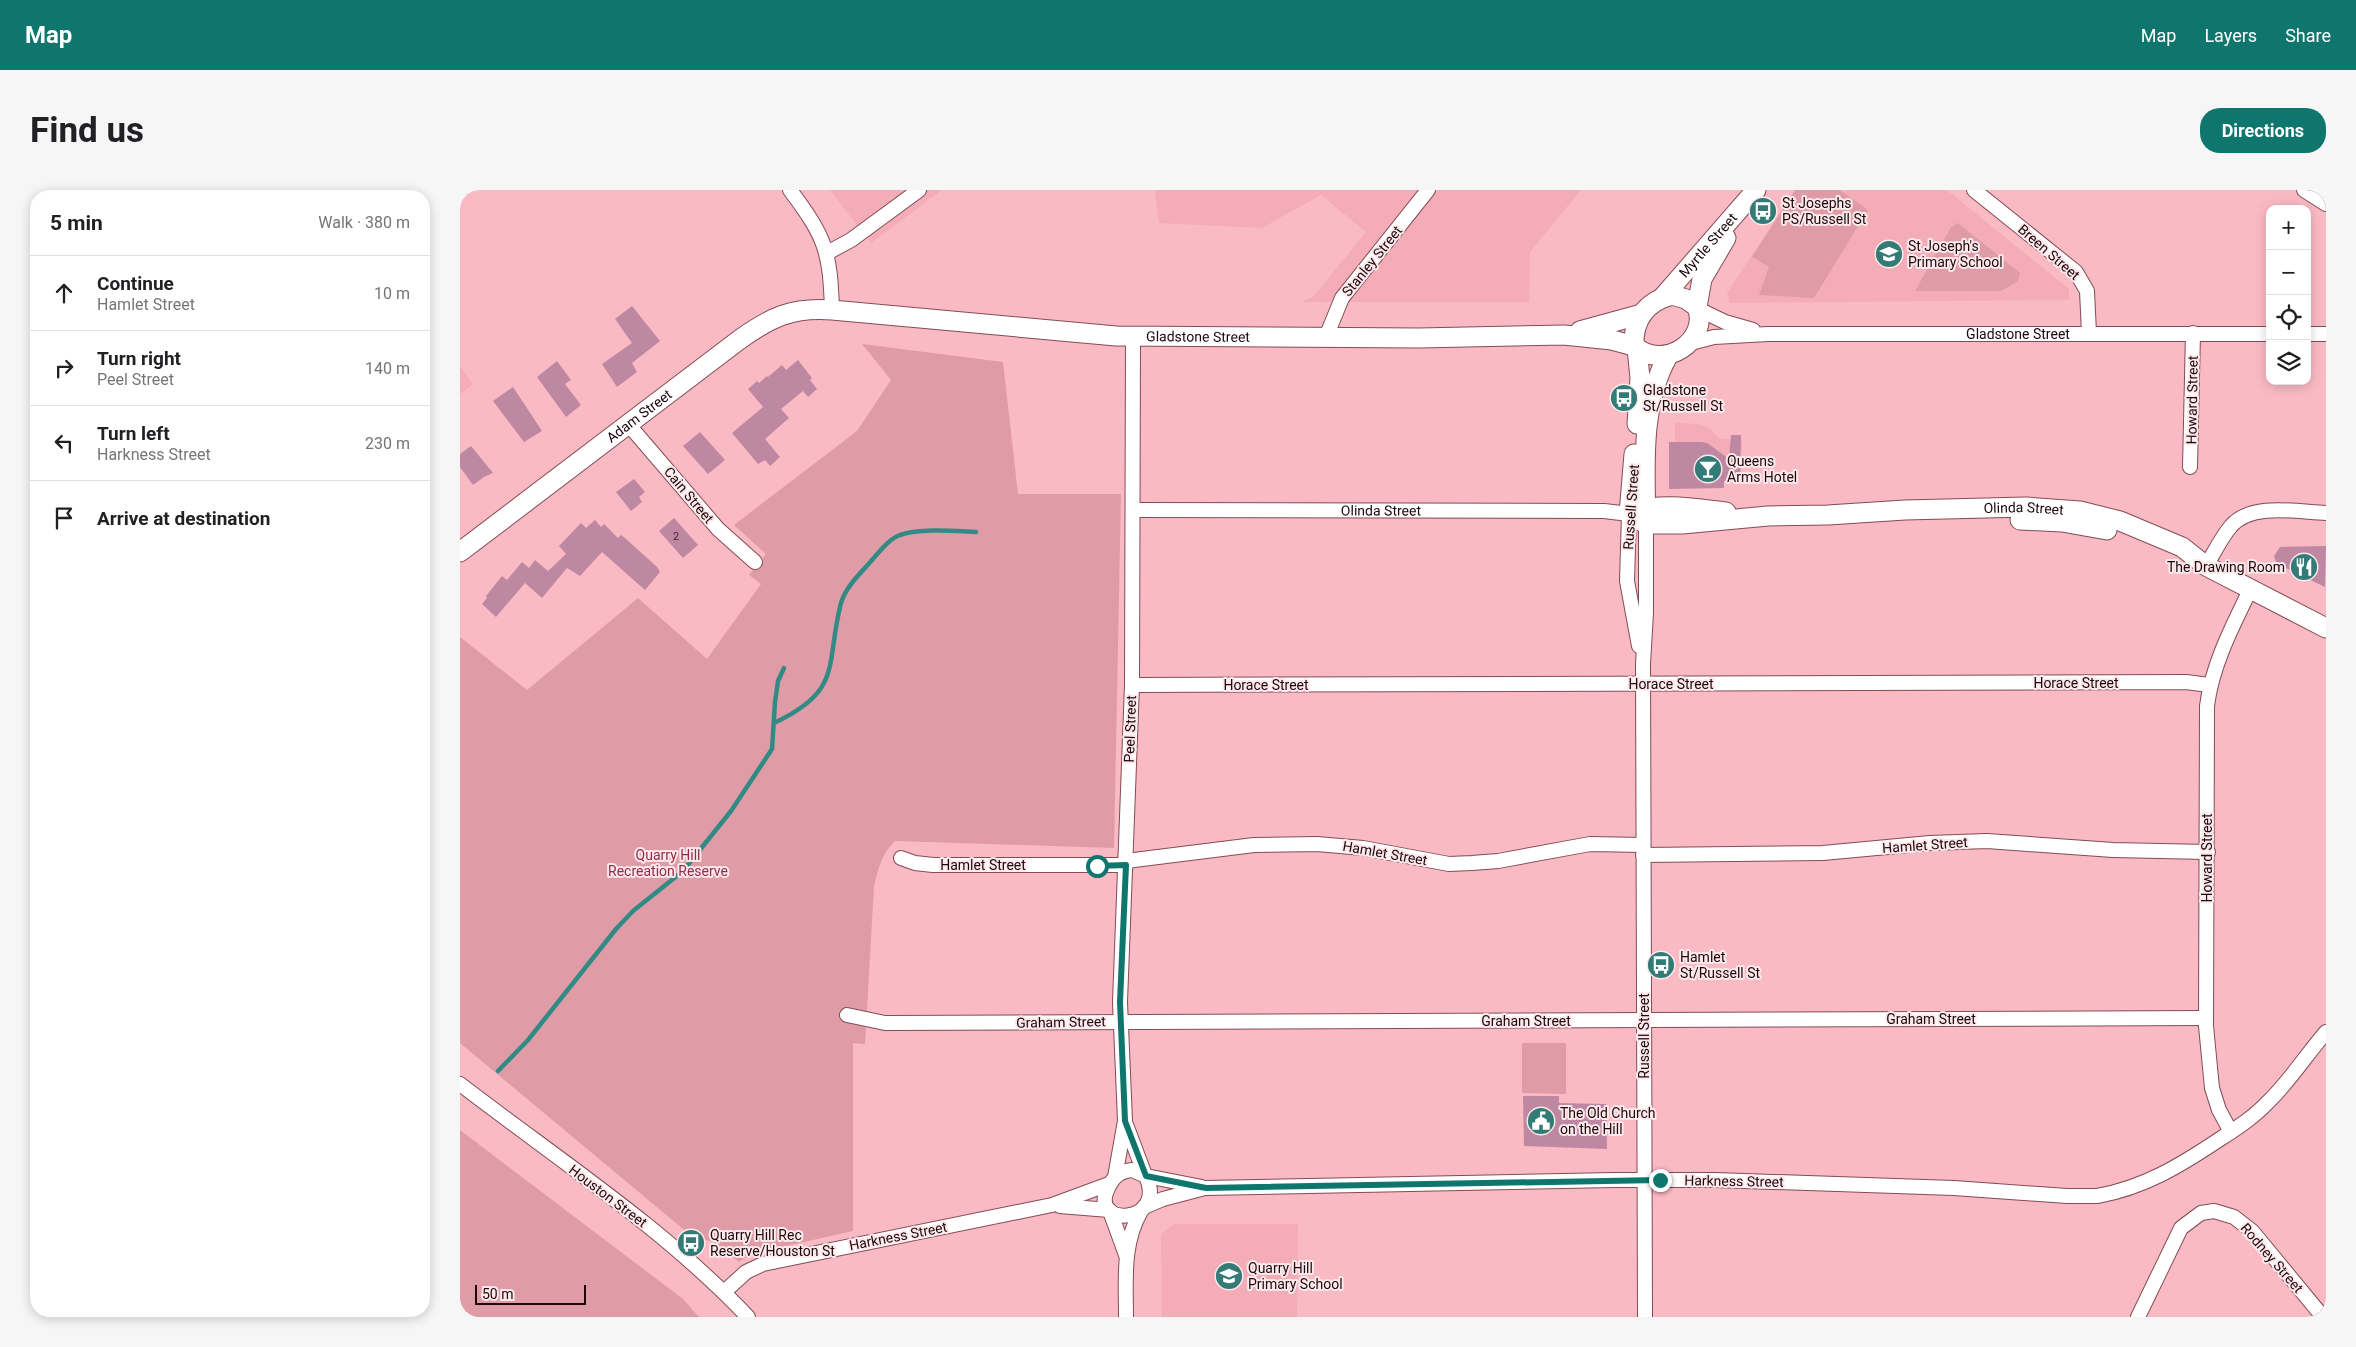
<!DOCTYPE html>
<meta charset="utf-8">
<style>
:root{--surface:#fff;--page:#f6f6f6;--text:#202124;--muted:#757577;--line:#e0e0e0;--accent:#0f766e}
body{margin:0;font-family:Roboto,sans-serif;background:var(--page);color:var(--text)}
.controls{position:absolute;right:15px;top:15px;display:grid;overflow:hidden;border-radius:10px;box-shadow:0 2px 12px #0003}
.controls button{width:45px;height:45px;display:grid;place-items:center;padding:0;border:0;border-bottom:1px solid var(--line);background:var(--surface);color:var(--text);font:25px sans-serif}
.scale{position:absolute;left:15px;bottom:12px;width:111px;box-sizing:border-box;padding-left:5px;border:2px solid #1c070b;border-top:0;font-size:14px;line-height:18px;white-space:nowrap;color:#1c070b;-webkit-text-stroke:4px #fde9eb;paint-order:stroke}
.stop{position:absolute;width:15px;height:15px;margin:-11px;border:4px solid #0f766e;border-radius:50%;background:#fff}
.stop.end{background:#0f766e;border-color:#fff;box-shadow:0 1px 5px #0008}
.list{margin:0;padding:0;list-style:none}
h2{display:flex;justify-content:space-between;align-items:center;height:65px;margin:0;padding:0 20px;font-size:21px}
h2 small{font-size:16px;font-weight:400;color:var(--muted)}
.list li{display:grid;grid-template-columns:32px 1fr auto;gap:15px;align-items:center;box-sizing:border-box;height:75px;padding:0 20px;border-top:1px solid var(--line)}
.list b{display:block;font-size:19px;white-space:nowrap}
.list p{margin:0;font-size:16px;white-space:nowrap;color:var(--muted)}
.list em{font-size:16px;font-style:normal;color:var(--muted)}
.icon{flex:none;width:28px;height:28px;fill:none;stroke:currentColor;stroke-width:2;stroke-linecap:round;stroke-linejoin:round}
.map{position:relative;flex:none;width:1866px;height:1127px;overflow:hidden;border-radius:20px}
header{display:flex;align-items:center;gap:30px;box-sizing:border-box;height:70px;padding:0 25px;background:var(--accent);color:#fff}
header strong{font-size:24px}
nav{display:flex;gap:28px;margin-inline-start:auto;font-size:18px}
.intro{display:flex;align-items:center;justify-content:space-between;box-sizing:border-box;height:120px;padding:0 30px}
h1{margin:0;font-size:35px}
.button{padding:12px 22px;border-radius:20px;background:var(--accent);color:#fff;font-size:18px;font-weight:700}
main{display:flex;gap:30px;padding:0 30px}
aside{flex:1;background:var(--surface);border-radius:20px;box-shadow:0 2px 12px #0003}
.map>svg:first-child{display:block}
.built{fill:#f4acb7}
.green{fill:#e09ca6}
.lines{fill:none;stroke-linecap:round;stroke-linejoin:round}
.stream{stroke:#328a85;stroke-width:4.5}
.building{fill:#be87a2}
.minor-casing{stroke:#824c55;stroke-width:16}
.major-casing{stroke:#824c55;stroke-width:21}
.minor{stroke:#fff;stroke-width:14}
.major{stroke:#fff;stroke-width:19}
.route{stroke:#0f766e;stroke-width:6}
.labels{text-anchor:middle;stroke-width:4;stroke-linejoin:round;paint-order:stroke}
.number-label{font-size:11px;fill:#442731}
.poi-label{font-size:14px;fill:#1c070b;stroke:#fde9eb;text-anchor:start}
.street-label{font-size:14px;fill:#1c070b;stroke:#fde9eb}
.park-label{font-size:14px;fill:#952a46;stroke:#fde9eb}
</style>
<header>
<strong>Map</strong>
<nav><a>Map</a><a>Layers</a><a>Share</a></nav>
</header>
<div class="intro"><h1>Find us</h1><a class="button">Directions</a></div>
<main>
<aside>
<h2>5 min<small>Walk · 380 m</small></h2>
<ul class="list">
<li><svg class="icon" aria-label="ahead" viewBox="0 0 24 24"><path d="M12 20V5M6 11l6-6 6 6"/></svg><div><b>Continue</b><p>Hamlet Street</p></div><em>10 m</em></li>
<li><svg class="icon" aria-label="right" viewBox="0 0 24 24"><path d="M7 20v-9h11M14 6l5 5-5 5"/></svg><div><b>Turn right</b><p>Peel Street</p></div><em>140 m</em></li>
<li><svg class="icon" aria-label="left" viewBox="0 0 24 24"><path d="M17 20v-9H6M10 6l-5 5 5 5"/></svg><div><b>Turn left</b><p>Harkness Street</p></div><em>230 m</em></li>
<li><svg class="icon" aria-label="arrive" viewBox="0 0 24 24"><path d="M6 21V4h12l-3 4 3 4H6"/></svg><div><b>Arrive at destination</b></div></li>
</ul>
</aside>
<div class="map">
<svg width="1866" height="1127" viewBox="0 0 1866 1127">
<rect width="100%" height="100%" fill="#fabac3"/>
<!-- built -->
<path class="built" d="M 370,0 L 482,0 L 411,53 Z
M 695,0 L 1121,0 L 1070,62 L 1069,112 L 841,112 L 853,107 L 906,42 L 861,5 L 802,38 L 699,33 Z
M 1335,0 L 1487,0 L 1609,99 L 1609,110 L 1270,113 L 1267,103 Z
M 0,177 L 13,194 L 0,204 Z
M 1215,233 L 1239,234 L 1250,239 L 1260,249 L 1282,249 L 1281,291 L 1215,291 Z
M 714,1034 L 838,1034 L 837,1127 L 702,1127 L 701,1044 Z"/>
<!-- green -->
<path class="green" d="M 1335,0 L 1380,0 L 1408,20 L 1354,108 L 1299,105 L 1309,77 L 1292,67 Z
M 1498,33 L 1560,83 L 1558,91 L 1541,101 L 1455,101 L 1491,37 Z
M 402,154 L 543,172 L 558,304 L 661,304 L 654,658 L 435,651 C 422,663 418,679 414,696 L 405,854 L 393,853 L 393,1041 L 291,1064 L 279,1072 L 252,1051 L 235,1049 L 0,853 L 0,447 L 67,500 L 178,408 L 247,469 L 301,394 L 289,385 L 306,364 L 274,335 L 397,241 L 431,190 Z
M 1062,853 L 1106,853 L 1106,904 L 1062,903 Z
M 0,940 L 223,1109 L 239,1127 L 0,1127 Z"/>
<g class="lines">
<!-- stream -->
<path class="stream" d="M 314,533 C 384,500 365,475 381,413 C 386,396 401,383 412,370 C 420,361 429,349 440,345 C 461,338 494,341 516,342
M 38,881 L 68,850 L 156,739 L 173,721 L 223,681 L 271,621 L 312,559 L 315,512 L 318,491 L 324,478"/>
</g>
<!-- building -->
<path class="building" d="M 172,116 L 200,151 L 172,173 L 177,182 L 157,197 L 142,174 L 172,153 L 155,129 Z
M 338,170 L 352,188 L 350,190 L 357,199 L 348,207 L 343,201 L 321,219 L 329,228 L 305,249 L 320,267 L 310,276 L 305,270 L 298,274 L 272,243 L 303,217 L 288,199 L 297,191 L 299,193 L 307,186 L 308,187 L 322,175 L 326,180 Z
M 97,171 L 111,190 L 105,194 L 121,215 L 106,227 L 77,187 Z
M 53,197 L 82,241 L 64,252 L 33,211 Z
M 240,242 L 265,270 L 248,284 L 223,256 Z
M 1271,245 L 1281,245 L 1280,290 L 1264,291 L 1264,298 L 1209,299 L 1209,252 L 1241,252 L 1247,253 L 1269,269 Z
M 11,256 L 33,283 L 24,287 L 13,295 L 0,277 L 0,264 Z
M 174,289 L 185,302 L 179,307 L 182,312 L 171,321 L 156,302 Z
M 214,328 L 238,355 L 223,368 L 199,341 Z
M 135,330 L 141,337 L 144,334 L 158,348 L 161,345 L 165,348 L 197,377 L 200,382 L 185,400 L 142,362 L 120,386 L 107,378 L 82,408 L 65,393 L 36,427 L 22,414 L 27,408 L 26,406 L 42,386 L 47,390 L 62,372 L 69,378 L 75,370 L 88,381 L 106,364 L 99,356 L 121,333 L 126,338 Z
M 1866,356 L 1865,397 L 1820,375 L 1816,372 L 1814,366 L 1820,357 Z
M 1063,906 L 1099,906 L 1099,913 L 1146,914 L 1147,959 L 1064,956 Z"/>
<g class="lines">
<defs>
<g id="minor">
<path d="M 330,0 C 366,48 370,61 372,120"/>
<path d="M 1514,0 L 1616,82 L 1627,101 L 1629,143"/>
<path d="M 1844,0 L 1866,14"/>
<path d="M 367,63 L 391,50 L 459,0"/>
<path d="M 1238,119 L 1265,132 L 1293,140"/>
<path d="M 1847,144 L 1866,144"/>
<path d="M 866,147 L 882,108 L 968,0"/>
<path id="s1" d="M 1227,154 L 1254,147 L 1308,144 L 1810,144"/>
<path d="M 168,234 L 258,339 L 295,372"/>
<path d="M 1730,277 L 1733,143"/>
<path id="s2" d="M 673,320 L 1144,321 L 1169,324 L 1167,391 L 1179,456"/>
<path d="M 1746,376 C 1754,363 1761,348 1771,336 C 1792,312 1838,322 1866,323"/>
<path d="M 672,495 L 1726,492 L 1749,495"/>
<path d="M 1183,665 L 1363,663 L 1470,653 L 1527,651 L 1653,660 L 1748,662"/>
<path d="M 441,668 L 455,673 L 473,675 L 666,675"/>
<path d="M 666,671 L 794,655 L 857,654 L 903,658 L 989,674 L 1012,673 L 1038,671 L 1130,654 L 1183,655"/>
<path d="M 387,825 L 425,833 L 1746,828"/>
<path d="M 0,894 C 96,968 205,1039 288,1127"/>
<path d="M 665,932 L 685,985"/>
<path d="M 1771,942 L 1759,920 L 1752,898 L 1746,836 L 1747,516 C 1752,475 1773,435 1791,398"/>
<path d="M 672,980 L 686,986 C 708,1035 628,1038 648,998 C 653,987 660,981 672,980 Z"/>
<path d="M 686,986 L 742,997"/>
<path d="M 655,987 L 665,931 L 660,812 L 672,495 L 673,147"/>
<path d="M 600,1016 L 649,1020"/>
<path d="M 684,1017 L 703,1009 L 745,998 L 1154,990 L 1255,990 L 1494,998 L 1607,1006 L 1637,1006 C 1684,998 1721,975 1760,949 C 1777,938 1794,927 1808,912 C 1830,891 1846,865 1866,842"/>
<path d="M 650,1021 L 666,1065"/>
<path d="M 264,1102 L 286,1082 L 303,1074 L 592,1015 L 649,994"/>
<path d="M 666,1127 C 666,1090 662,1054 681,1021"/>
<path d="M 1185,1127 L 1183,474 L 1186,423 L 1186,334"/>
<path d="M 1678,1127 L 1721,1038 L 1741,1023 L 1754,1021 L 1774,1027 L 1792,1041 L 1863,1127"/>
</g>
<g id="major">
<path d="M 1212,105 L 1226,109 L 1237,117 C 1250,150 1204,182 1174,156 C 1173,130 1185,112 1212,105 Z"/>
<path id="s3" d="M 1202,108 L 1296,0"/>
<path d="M 1237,117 L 1242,89 L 1266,48"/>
<path d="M 1120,141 L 1182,124"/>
<path d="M 1177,158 L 1180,188 L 1177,234"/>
<path d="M 1175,322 C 1202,312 1237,319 1266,322"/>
<path id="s4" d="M 1169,324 L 1186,334 L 1222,334 L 1308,326 L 1368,325 L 1445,320 L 1566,317 L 1620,321 L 1660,331 L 1722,357 L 1746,376 L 1866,438"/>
<path d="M 1169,324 L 1174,264"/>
<path d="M 1560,330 L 1602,332 L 1647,340"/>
<path d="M 1186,334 C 1185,279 1180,215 1208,166"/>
<path id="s5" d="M 0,362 L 279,150 C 311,127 332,117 372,120 L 656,146 L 959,148 L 1104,145 L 1152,150 L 1174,156"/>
</g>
</defs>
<!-- minor casing -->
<use href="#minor" class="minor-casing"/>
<!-- major casing -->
<use href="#major" class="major-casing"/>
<!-- minor -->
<use href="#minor" class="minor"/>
<!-- major -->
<use href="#major" class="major"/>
</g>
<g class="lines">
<!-- route -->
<path class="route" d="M 637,676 L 666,675 L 660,812 L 665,931 L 686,986 L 746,998 L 1200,990"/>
</g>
<!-- icons -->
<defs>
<symbol id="bus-disc" viewBox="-11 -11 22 22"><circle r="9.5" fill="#337b76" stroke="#fde9eb"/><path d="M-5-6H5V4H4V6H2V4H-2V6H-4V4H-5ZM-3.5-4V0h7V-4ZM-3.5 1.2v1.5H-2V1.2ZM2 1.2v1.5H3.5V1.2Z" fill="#fff"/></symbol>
<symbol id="school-disc" viewBox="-11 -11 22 22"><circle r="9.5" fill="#337b76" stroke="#fde9eb"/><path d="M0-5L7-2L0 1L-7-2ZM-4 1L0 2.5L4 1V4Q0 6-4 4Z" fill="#fff"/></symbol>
<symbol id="bar-disc" viewBox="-11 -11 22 22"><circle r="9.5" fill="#337b76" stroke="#fde9eb"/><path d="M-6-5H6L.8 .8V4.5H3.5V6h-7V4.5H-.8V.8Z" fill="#fff"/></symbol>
<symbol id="restaurant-disc" viewBox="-11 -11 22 22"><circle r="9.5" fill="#337b76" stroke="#fde9eb"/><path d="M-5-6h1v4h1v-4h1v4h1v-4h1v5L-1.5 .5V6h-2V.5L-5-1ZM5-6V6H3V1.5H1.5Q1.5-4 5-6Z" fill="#fff"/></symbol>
<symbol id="civic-disc" viewBox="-11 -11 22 22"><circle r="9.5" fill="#337b76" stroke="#fde9eb"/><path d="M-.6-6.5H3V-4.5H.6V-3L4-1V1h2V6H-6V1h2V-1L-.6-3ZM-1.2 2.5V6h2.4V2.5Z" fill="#fff"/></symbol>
</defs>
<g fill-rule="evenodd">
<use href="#bus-disc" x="1287" y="5" width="32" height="32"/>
<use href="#school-disc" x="1413" y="48" width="32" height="32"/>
<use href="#bus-disc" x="1148" y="192" width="32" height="32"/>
<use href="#bar-disc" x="1232" y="263" width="32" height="32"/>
<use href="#restaurant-disc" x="1828" y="361" width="32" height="32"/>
<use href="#bus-disc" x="1185" y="759" width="32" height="32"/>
<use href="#civic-disc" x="1065" y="915" width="32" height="32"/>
<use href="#bus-disc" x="215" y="1037" width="32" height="32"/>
<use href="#school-disc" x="753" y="1070" width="32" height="32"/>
</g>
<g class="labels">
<!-- number labels -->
<g class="number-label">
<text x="216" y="350">2</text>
</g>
<!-- poi labels -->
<g class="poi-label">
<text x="1322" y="18">St Josephs<tspan x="1322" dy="16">PS/Russell St</tspan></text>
<text x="1448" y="61">St Joseph's<tspan x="1448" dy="16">Primary School</tspan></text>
<text x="1183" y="205">Gladstone<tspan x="1183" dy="16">St/Russell St</tspan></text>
<text x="1267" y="276">Queens<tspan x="1267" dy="16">Arms Hotel</tspan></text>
<text x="1825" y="382" text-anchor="end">The Drawing Room</text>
<text x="1220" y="772">Hamlet<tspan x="1220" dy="16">St/Russell St</tspan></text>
<text x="1100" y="928">The Old Church<tspan x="1100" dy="16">on the Hill</tspan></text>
<text x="250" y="1050">Quarry Hill Rec<tspan x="250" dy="16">Reserve/Houston St</tspan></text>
<text x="788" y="1083">Quarry Hill<tspan x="788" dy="16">Primary School</tspan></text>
</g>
<!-- street labels -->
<g class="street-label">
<text dy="5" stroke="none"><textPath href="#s3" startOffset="70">Myrtle Street</textPath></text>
<text transform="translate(1589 62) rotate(41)" y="5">Breen Street</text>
<text transform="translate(912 71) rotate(-51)" y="5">Stanley Street</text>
<text dy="5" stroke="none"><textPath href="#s1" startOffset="332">Gladstone Street</textPath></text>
<text dy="5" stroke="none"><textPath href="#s5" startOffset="818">Gladstone Street</textPath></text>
<text transform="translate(1732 210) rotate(-89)" y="5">Howard Street</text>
<text dy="5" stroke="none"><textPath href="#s5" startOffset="225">Adam Street</textPath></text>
<text transform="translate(229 305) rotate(50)" y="5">Cain Street</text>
<text transform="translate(1171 317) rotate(-86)" y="5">Russell Street</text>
<text dy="5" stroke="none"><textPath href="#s4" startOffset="398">Olinda Street</textPath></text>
<text dy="5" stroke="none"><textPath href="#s2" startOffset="248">Olinda Street</textPath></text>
<text x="1616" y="498">Horace Street</text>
<text x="1211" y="499">Horace Street</text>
<text x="806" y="500">Horace Street</text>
<text transform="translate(670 539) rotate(-88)" y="5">Peel Street</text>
<text transform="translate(1465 655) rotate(-4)" y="5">Hamlet Street</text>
<text transform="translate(925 663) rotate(10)" y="5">Hamlet Street</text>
<text transform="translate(1747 668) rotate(-90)" y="5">Howard Street</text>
<text x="523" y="680">Hamlet Street</text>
<text x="1471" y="834">Graham Street</text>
<text x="1066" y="836">Graham Street</text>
<text transform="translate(601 832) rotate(-1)" y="5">Graham Street</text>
<text transform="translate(1184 846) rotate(-90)" y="5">Russell Street</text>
<text transform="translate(1274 991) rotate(1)" y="5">Harkness Street</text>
<text transform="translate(148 1006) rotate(37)" y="5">Houston Street</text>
<text transform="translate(438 1046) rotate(-11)" y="5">Harkness Street</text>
<text transform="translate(1812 1068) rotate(49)" y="5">Rodney Street</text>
</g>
<!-- park labels -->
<g class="park-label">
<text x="208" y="670">Quarry Hill<tspan x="208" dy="16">Recreation Reserve</tspan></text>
</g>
</g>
</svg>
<div class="controls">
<button>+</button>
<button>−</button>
<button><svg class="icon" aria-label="locate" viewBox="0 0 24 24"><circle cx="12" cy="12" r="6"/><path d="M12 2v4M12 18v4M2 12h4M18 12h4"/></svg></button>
<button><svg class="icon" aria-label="layers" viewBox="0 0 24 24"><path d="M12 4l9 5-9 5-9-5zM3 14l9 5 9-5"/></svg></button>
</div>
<div class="scale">50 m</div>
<div class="stop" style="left:637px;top:676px"></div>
<div class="stop end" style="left:1200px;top:990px"></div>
</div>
</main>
